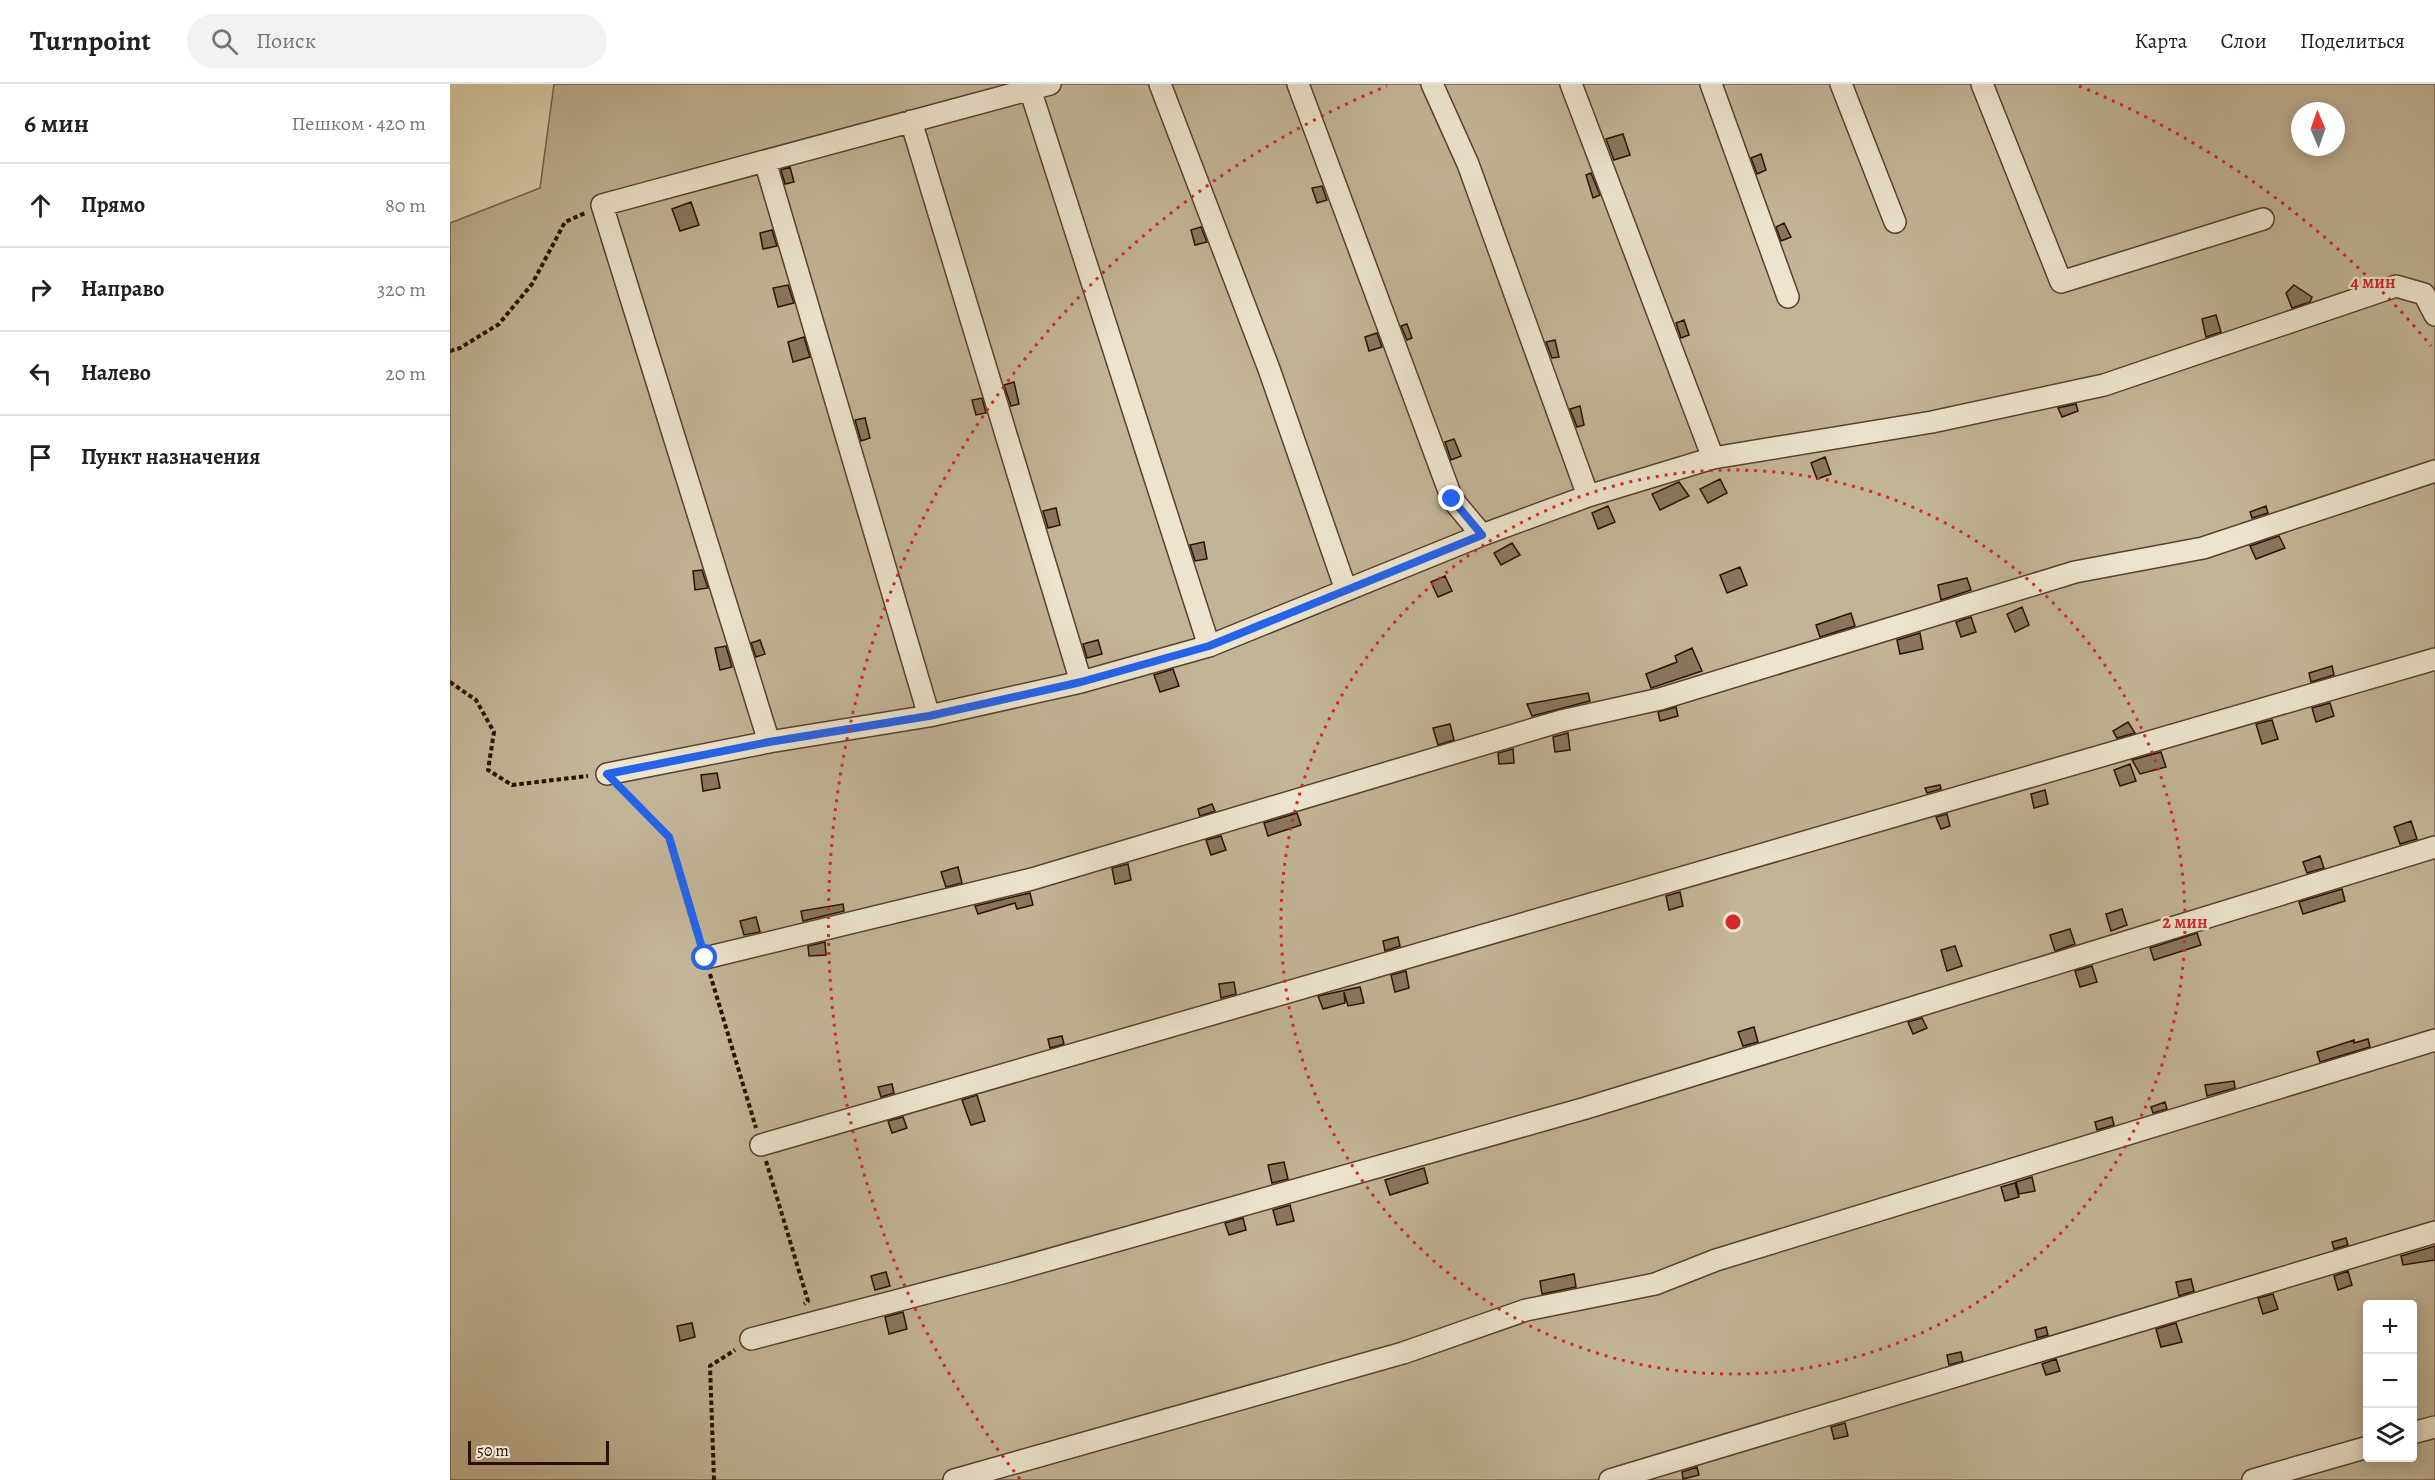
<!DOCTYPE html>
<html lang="ru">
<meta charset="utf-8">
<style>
:root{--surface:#fff;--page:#f2f2f2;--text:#202124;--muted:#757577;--line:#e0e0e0}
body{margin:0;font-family:Alegreya,serif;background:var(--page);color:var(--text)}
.controls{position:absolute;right:18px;bottom:18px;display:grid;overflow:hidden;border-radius:6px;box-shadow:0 3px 15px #0003}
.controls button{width:54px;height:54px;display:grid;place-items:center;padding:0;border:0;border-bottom:2px solid var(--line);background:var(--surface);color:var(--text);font:30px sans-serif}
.compass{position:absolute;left:1841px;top:18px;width:54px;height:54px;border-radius:50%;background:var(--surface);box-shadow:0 3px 15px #0003;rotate:358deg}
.scale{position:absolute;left:18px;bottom:15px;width:141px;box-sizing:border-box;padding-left:6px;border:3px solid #2b1003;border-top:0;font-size:16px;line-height:21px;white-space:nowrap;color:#2b1003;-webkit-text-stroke:4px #ece4ce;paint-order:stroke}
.stop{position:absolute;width:18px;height:18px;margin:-14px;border:4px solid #2563eb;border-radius:50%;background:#fff}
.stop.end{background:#2563eb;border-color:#fff;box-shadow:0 2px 6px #0008}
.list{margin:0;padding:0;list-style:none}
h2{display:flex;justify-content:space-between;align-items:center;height:78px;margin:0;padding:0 24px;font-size:26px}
h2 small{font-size:20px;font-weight:400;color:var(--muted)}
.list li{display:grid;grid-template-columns:39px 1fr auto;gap:18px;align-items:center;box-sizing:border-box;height:84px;padding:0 24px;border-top:2px solid var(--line)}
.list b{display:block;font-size:22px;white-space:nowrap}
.list em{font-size:20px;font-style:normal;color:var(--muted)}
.icon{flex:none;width:33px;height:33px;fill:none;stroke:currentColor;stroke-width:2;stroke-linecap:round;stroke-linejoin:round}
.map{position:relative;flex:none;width:1985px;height:1396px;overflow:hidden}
header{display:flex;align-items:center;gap:36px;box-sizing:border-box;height:84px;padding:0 30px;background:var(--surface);border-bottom:2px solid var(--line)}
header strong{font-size:28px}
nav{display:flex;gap:33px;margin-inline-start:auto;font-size:21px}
.search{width:420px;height:54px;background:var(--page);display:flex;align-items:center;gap:15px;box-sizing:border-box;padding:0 21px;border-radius:33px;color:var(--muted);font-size:22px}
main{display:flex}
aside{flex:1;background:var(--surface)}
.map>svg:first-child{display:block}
.green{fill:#c2b496;stroke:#76624c;stroke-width:1.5;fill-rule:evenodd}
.building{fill:#8a765f;stroke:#2b1003;stroke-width:1.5}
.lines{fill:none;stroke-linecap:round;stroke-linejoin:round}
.minor-casing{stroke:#58412f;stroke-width:24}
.path{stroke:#2b1003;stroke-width:4;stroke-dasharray:4.5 3;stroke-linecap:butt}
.minor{stroke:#ece4ce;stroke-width:21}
.route{stroke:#2563eb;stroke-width:8}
.ring{fill:none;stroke:#d62828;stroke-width:3;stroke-dasharray:3 6}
.centre{fill:#d62828;stroke:#ece4ce;stroke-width:3}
.ring-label{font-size:18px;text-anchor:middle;font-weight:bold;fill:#d62828;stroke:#ece4ce;stroke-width:4.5;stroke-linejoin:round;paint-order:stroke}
</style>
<header>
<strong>Turnpoint</strong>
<div class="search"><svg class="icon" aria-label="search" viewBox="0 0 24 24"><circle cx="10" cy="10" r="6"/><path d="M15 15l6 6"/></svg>Поиск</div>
<nav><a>Карта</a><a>Слои</a><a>Поделиться</a></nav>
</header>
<main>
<aside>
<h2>6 мин<small>Пешком · 420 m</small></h2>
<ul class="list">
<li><svg class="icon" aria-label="ahead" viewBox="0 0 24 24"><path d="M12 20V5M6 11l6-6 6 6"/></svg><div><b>Прямо</b></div><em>80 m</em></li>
<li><svg class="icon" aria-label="right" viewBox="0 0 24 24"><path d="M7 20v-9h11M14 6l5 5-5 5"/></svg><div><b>Направо</b></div><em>320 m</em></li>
<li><svg class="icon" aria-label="left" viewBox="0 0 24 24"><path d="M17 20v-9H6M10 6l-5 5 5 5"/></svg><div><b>Налево</b></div><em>20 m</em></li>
<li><svg class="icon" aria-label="arrive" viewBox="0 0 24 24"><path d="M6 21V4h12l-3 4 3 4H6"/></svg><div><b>Пункт назначения</b></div></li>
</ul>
</aside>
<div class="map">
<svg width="1985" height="1396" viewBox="0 0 1985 1396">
<rect width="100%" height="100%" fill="#e1d5b4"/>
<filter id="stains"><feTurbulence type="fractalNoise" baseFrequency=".00333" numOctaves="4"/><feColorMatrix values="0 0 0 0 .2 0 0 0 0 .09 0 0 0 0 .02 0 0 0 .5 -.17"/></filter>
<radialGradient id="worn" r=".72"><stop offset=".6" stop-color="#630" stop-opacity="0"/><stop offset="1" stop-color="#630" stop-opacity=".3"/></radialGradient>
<!-- green -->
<path class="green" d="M 104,0 L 1985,0 L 1985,1396 L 0,1396 L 0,139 L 90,104 ZM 1850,27 L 1886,27 L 1886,63 L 1850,63 ZM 1918,1220 L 1962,1220 L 1962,1374 L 1918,1374 Z"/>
<!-- building -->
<path class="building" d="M 1173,50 L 1180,71 L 1164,76 L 1156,55 Z
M 1311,70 L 1316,86 L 1307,90 L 1301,74 Z
M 340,83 L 344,98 L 335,100 L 331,86 Z
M 1141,89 L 1150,111 L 1143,114 L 1136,91 Z
M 872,102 L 877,116 L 867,119 L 862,104 Z
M 241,118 L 249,141 L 230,147 L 222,125 Z
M 1334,139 L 1341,153 L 1331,157 L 1326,143 Z
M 751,143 L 757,158 L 745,161 L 741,146 Z
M 322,146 L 327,162 L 313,165 L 310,149 Z
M 338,201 L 344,219 L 328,223 L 323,204 Z
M 1844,201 L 1862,213 L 1860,218 L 1842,224 L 1836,209 Z
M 1766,231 L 1771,248 L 1756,253 L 1752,235 Z
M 1234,236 L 1239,251 L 1231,254 L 1226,239 Z
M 957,240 L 962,254 L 957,256 L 951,242 Z
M 927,249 L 932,263 L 919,267 L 915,253 Z
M 354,253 L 360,273 L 343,278 L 338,258 Z
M 1105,256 L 1109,273 L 1102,274 L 1096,258 Z
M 564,298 L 569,320 L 561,322 L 554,301 Z
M 532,314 L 536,329 L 526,331 L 522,316 Z
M 1626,320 L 1628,327 L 1612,333 L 1608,324 Z
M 1130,322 L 1134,341 L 1127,343 L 1120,325 Z
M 415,334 L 420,354 L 411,357 L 405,336 Z
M 1004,355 L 1011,372 L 1001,376 L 995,358 Z
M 1375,373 L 1381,390 L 1367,395 L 1361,379 Z
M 1270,395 L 1277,409 L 1258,419 L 1250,405 Z
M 1229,398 L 1239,412 L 1210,426 L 1202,410 Z
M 1158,422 L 1165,438 L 1148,445 L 1142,429 Z
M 1816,422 L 1818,429 L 1802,434 L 1800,428 Z
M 606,424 L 610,441 L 598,444 L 593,427 Z
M 1829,452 L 1835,464 L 1806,475 L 1800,462 Z
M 754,458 L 757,475 L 745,477 L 740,461 Z
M 1062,459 L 1070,471 L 1051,481 L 1044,469 Z
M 1290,483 L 1297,501 L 1277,509 L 1270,491 Z
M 252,486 L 258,504 L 245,506 L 243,487 Z
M 995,492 L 1002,507 L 988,513 L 981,498 Z
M 1517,494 L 1521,506 L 1491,516 L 1488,501 Z
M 1572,523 L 1579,541 L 1565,548 L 1557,530 Z
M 1401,529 L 1405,542 L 1370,553 L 1366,541 Z
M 1521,533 L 1526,548 L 1511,553 L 1506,538 Z
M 1470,549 L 1473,565 L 1450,570 L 1447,556 Z
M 310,556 L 315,570 L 306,573 L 301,559 Z
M 648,556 L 652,570 L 637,574 L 633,560 Z
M 276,562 L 282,583 L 270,586 L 265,564 Z
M 1242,564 L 1252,587 L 1201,604 L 1196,590 L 1227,578 L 1225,572 Z
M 1882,582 L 1884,591 L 1861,598 L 1859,589 Z
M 723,585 L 729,602 L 710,608 L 704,591 Z
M 1138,609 L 1140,617 L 1082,632 L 1077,620 Z
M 1880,619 L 1884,632 L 1866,638 L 1862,624 Z
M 1226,623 L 1228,632 L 1210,637 L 1208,628 Z
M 1822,636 L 1828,655 L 1812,660 L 1806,640 Z
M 1678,638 L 1685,649 L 1667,654 L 1663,647 Z
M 1000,640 L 1004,656 L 988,661 L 983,644 Z
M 1118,649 L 1120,666 L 1105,668 L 1103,653 Z
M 1063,665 L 1064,679 L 1049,680 L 1048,669 Z
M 1711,668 L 1716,683 L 1690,690 L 1682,676 Z
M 1680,680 L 1686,697 L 1670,702 L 1664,686 Z
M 267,689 L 270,704 L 253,707 L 251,691 Z
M 1490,701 L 1491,705 L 1477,709 L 1475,704 Z
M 1595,706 L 1598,720 L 1584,724 L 1581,710 Z
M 762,720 L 765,727 L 750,732 L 748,725 Z
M 847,729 L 851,741 L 818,752 L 814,739 Z
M 1497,730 L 1500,742 L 1491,745 L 1486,733 Z
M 1961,737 L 1967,755 L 1950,760 L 1944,743 Z
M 771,752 L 776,766 L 761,771 L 756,756 Z
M 1870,772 L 1874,784 L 1857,789 L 1853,778 Z
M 678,780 L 681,796 L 665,800 L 662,784 Z
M 508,783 L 512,799 L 496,803 L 491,788 Z
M 1892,805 L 1895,817 L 1853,830 L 1849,818 Z
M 1230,808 L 1233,822 L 1219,826 L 1216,812 Z
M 580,809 L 583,821 L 567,825 L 565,819 L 528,830 L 525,822 Z
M 393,820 L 394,827 L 353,837 L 351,827 Z
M 1672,825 L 1677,841 L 1661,847 L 1656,830 Z
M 306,833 L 310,848 L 294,851 L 290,837 Z
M 1620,845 L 1625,860 L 1605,867 L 1600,851 Z
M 1747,849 L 1751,861 L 1704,876 L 1700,864 Z
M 948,853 L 950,862 L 935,867 L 933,857 Z
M 375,858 L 376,871 L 359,872 L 358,862 Z
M 1505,862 L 1512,882 L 1497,887 L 1491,866 Z
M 1642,882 L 1647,898 L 1630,903 L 1625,887 Z
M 956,887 L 959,904 L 945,908 L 941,891 Z
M 784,898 L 786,910 L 771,914 L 769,900 Z
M 910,903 L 914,919 L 898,922 L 894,908 L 895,919 L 873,925 L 868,912 Z
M 1472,934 L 1477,944 L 1463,950 L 1458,938 Z
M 1304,943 L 1308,958 L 1293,962 L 1288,948 Z
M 612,952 L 614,960 L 600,964 L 598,955 Z
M 1918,955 L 1920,963 L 1870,978 L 1867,968 L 1904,956 L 1904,959 Z
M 1784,997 L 1785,1004 L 1757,1012 L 1755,1001 Z
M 442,1000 L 444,1009 L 431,1013 L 428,1003 Z
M 527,1011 L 535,1037 L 521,1041 L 512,1016 Z
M 1715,1018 L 1717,1025 L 1703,1029 L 1701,1023 Z
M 453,1033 L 457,1044 L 442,1049 L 438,1037 Z
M 1662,1033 L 1664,1041 L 1647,1046 L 1645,1038 Z
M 834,1078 L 838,1095 L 822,1099 L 818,1081 Z
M 974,1084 L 978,1099 L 940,1111 L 935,1096 Z
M 1582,1093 L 1585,1107 L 1569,1110 L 1566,1098 Z
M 1565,1099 L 1569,1113 L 1555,1117 L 1551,1103 Z
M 840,1121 L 844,1137 L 827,1141 L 823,1126 Z
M 793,1134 L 796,1146 L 779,1151 L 775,1139 Z
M 1896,1154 L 1898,1161 L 1884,1165 L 1882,1158 Z
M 1985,1162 L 1985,1176 L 1953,1181 L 1951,1172 Z
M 1898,1187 L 1902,1201 L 1888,1206 L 1884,1192 Z
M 436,1188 L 440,1202 L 425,1206 L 421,1192 Z
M 1124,1190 L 1126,1203 L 1092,1210 L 1090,1197 Z
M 1741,1195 L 1744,1207 L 1729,1212 L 1726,1198 Z
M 1823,1210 L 1828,1225 L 1813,1230 L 1808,1214 Z
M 453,1228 L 457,1245 L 439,1250 L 435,1233 Z
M 242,1239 L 245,1253 L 230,1257 L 227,1242 Z
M 1726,1239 L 1732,1258 L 1711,1263 L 1706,1245 Z
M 1596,1243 L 1598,1251 L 1587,1254 L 1585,1246 Z
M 1511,1268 L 1513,1277 L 1499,1281 L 1497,1271 Z
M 1606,1275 L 1610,1287 L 1596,1291 L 1592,1280 Z
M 1395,1339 L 1398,1352 L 1384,1355 L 1381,1343 Z
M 1247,1383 L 1249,1391 L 1233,1395 L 1232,1388 Z"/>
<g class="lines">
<defs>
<path id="minor" d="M 710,0 L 819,285 L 896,506
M 848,0 L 1002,415 L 1032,451 L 1138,412
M 982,0 L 1018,80 L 1138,412 L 1263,374 L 1121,0
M 1261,0 L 1338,213
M 1391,0 L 1445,138
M 1532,0 L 1611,198 L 1813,135
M 580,5 L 759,562
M 461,37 L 631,598
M 315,77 L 479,632
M 1263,374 L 1482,338 L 1654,301 L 1946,202 L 1974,210 L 1985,231
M 319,658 L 152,121 L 600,0
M 157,690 L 319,658 L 479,632 L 631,598 L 759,562 L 1032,451
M 255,874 L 582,795 L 1111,637 L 1210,615 L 1625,488 L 1753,464 L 1985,387
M 311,1061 L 1985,575
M 301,1255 L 552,1189 L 1136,1024 L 1985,763
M 1962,1349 L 1985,1343
M 504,1396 L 953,1269 L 1076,1226 L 1205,1200 L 1266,1176 L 1985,956
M 1160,1396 L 1985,1148
M 1803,1396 L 1918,1363"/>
</defs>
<!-- minor casing -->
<use href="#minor" class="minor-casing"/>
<!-- path -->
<path class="path" d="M 0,267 L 10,264 L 49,240 L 82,200 L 115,138 L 135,129
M 0,598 L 26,616 L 44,648 L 38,686 L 62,701 L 138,692
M 172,705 L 219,753 L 250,857
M 260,890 L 306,1044
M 316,1077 L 358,1217 L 354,1220
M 264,1396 L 260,1282 L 285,1266"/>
<!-- minor -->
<use href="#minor" class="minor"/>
</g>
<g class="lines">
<!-- route -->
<path class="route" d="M 255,874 L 219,753 L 157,690 L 319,658 L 479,632 L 631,598 L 759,562 L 1032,451 L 1002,415"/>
</g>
<!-- distance rings -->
<g class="ring">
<circle cx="1283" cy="838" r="452"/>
<path d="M570 1395A905 905 0 0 1 937 2M1629 2A905 905 0 0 1 1981 262"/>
</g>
<circle cx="1283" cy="838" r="9" class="centre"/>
<g class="ring-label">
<text x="1923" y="204">4 мин</text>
<text x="1735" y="844">2 мин</text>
</g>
<rect width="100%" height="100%" filter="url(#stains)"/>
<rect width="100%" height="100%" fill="url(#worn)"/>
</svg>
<div class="controls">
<button>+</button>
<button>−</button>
<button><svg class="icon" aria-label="layers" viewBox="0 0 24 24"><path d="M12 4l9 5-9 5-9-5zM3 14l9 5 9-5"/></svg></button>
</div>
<svg class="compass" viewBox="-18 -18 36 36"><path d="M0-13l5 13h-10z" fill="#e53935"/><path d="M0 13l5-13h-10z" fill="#757577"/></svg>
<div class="scale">50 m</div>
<div class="stop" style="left:255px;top:874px"></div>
<div class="stop end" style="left:1002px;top:415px"></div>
</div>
</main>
